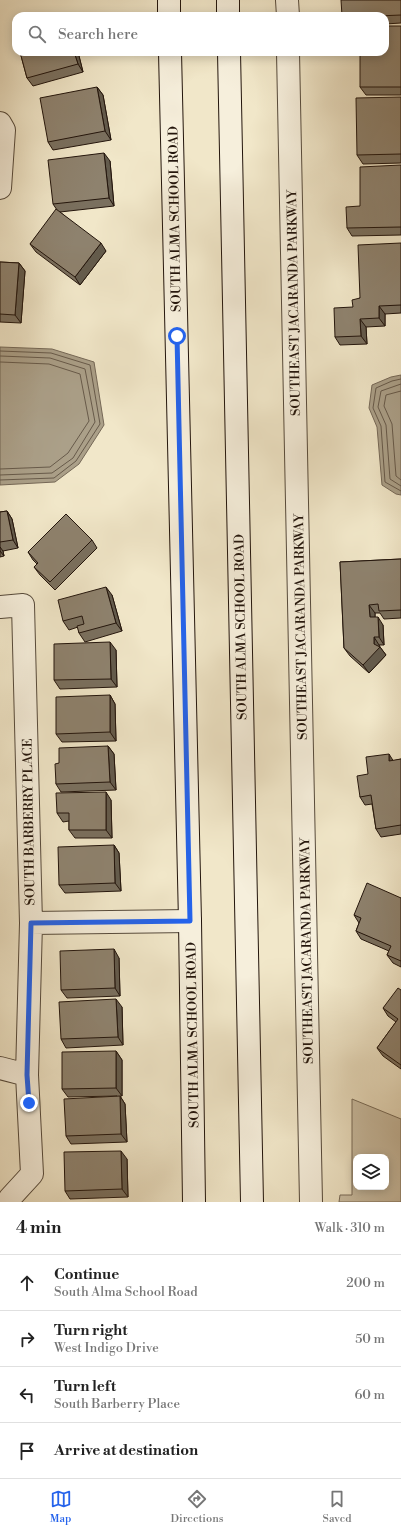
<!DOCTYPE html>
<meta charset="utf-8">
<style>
:root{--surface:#fff;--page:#f2f2f2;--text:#222;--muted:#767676;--line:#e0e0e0;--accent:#2563eb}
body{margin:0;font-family:"Libre Bodoni",serif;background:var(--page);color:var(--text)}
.controls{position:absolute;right:12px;bottom:12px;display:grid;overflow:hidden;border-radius:8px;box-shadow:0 2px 10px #0003}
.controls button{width:36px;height:36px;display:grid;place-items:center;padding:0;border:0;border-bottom:1px solid var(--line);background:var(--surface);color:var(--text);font:20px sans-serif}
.stop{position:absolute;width:12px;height:12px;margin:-9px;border:3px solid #2563eb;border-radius:50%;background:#fff}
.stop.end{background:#2563eb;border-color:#fff;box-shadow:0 1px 4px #0008}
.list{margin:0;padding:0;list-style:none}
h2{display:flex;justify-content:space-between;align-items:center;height:52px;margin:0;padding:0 16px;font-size:17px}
h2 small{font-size:13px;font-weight:400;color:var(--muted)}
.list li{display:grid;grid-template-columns:26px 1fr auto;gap:12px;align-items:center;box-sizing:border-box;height:56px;padding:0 16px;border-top:1px solid var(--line)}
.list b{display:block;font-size:15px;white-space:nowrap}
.list p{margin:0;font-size:13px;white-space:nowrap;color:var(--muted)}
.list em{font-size:13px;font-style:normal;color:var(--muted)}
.icon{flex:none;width:22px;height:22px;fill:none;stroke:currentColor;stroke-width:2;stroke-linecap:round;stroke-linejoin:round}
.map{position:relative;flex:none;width:401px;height:1202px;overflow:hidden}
.search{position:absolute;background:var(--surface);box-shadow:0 2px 10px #0003;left:12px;right:12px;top:12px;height:44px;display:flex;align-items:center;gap:10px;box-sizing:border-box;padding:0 14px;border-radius:12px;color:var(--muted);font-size:15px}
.sheet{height:276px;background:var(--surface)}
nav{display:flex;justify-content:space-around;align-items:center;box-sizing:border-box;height:56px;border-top:1px solid var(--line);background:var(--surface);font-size:11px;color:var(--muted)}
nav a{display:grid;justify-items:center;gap:2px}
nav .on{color:var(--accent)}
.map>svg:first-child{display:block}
.green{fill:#cec3a9;stroke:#786c5a;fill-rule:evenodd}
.water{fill:#aba089;stroke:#756857}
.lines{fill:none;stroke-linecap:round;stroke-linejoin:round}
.shore{stroke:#675a4a;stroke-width:1}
.minor-casing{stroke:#564a3b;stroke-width:24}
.tertiary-casing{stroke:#564a3b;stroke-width:24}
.secondary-casing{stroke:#23150c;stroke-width:24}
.minor{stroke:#f6efdc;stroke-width:22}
.tertiary{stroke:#f6efdc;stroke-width:22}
.secondary{stroke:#f6efdc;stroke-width:22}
.wall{fill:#7a705f;stroke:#23150c}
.shaded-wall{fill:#635b4d;stroke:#23150c}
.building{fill:#8e826e;stroke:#23150c}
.route{stroke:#2563eb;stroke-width:5}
.labels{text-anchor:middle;stroke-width:4;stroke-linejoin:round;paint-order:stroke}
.street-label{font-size:13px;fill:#23150c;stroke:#f6efdc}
</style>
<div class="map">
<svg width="401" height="1202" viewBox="0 0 401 1202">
<rect width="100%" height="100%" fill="#f1e7c9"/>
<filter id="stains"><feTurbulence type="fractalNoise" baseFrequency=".005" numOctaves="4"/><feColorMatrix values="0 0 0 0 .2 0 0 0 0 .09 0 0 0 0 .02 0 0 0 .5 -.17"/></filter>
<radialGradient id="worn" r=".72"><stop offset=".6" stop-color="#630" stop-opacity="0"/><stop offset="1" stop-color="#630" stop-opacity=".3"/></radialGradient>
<!-- green -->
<path class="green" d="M 352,1099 L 401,1119 L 401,1202 L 339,1202 L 340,1195 L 352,1195 ZM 356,1157 L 386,1157 L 386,1187 L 356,1187 Z"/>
<!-- water -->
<path class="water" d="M 0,347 L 52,349 L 94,362 L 104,425 L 79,464 L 55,482 L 0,485 Z
M 401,375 L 401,495 L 396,494 L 382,485 L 377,427 L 369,408 L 372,385 L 391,377 Z"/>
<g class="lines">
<!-- shore -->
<path class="shore" d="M 0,351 L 51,353 L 90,365 L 100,424 L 76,461 L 54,478 L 0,480
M 0,356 L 50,358 L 85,369 L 95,422 L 73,458 L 52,473 L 0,475
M 0,362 L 49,364 L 80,374 L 89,421 L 68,453 L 50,467 L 0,469
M 401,379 L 392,381 L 376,388 L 373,408 L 381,426 L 385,482 L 401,491
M 401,384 L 381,391 L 378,407 L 386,425 L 390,479 L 401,486
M 401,391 L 386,395 L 384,406 L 392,424 L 396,476 L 401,480"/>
<defs>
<path id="minor" d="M 0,123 L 4,130 L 0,188
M 0,607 L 23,605 L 31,923 L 27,1075 L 32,1174 L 10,1198
M 31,923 L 190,921
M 0,1068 L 27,1075"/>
<path id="tertiary" d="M 287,0 L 288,16
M 288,52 L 311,1202"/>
<path id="secondary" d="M 169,0 L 169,16
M 228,0 L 228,16
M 170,52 L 190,921 L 194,1202
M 229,52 L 252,1202"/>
</defs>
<!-- minor casing -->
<use href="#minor" class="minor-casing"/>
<!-- tertiary casing -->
<use href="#tertiary" class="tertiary-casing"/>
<!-- secondary casing -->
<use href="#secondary" class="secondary-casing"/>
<!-- minor -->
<use href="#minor" class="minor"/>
<!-- tertiary -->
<use href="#tertiary" class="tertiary"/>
<!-- secondary -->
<use href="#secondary" class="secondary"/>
</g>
<!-- wall -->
<path class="wall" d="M 401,0 L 401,23 L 385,24 L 385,16 L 342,16 Z
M 401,26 L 401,95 L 366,95 L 360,87 Z
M 20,52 L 78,52 L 83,72 L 33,86 L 27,78 Z
M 97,87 L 103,95 L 111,140 L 53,150 L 48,142 Z
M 401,97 L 401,163 L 363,164 L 357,155 Z
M 110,161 L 114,206 L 60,212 L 106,251 L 80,285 L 36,252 L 30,244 L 57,210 L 53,204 Z
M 401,165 L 401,235 L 352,236 L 347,228 L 360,206 Z
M 401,243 L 401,313 L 385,314 L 385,326 L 366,327 L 367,344 L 340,345 L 335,337 L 353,307 Z
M 0,262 L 19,263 L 25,271 L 21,323 L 0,322 Z
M 7,511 L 12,519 L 18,548 L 3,551 L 4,556 L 0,557 L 0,512 Z
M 92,540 L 97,548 L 55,590 L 40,575 L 34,567 L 37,564 L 33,560 L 28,552 Z
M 401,559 L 401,618 L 384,619 L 380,613 L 375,613 L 375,617 L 383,625 L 384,645 L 379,645 L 380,647 L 386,655 L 369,673 L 350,656 L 344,648 L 340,562 Z
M 112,595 L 122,631 L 85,642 L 79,633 L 78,627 L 69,630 L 63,621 Z
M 116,650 L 117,687 L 60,689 L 54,680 Z
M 110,695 L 115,704 L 116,741 L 62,742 L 56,734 Z
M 108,746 L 114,754 L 116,790 L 61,792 L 56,784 L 59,763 Z
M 401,759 L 401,834 L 381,837 L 376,829 L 372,804 L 365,805 L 360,797 L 368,774 L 393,761 Z
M 111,800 L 112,838 L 75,838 L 69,830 L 69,821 L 63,822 L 57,813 Z
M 114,845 L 119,853 L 121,891 L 65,893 L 59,885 Z
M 401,898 L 401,967 L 393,963 L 387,955 L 389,951 L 361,939 L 356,931 L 359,923 L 354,915 Z
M 119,958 L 120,996 L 67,998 L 61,990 Z
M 401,990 L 401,1069 L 383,1056 L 377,1048 L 396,1022 L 388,1016 L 383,1008 Z
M 122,1007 L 123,1045 L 66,1048 L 61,1039 Z
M 116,1051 L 122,1060 L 122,1096 L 120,1096 L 125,1104 L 127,1142 L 71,1144 L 66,1136 L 117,1096 L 68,1097 L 62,1089 Z
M 127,1159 L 128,1197 L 70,1199 L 65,1191 Z"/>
<!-- shaded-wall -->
<path class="shaded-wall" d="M 74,52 L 78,52 L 83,72 L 78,64 Z
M 97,87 L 103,95 L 111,140 L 105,131 Z
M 104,153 L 110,161 L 114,206 L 109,198 Z
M 101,243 L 106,251 L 80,285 L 75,277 Z
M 19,263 L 25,271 L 21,323 L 15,315 Z
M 379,306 L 385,314 L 385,326 L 379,318 Z
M 360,319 L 366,327 L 367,344 L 361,336 Z
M 7,511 L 12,519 L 18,548 L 13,540 Z
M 0,547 L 3,551 L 4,556 L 0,551 Z
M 106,587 L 112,595 L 122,631 L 116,623 Z
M 369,605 L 375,613 L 375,625 L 370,617 Z
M 378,617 L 383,625 L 384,645 L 379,637 Z
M 374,637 L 379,645 L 380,647 L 386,655 L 369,673 L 363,665 L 374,644 Z
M 110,642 L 116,650 L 117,687 L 111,679 Z
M 110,695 L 115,704 L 116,741 L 110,732 Z
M 108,746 L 114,754 L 116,790 L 110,782 Z
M 389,754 L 394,762 L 389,761 Z
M 106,792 L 111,800 L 112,838 L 106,830 Z
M 114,845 L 119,853 L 121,891 L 115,883 Z
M 114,949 L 119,958 L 120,996 L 115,988 Z
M 116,999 L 122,1007 L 123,1045 L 118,1037 Z
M 116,1051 L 122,1060 L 122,1096 L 116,1088 Z
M 120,1096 L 125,1104 L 127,1142 L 121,1134 Z
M 121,1151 L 127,1159 L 128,1197 L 122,1189 Z"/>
<!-- building -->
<path class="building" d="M 341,0 L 401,0 L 401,15 L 377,16 L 342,16 Z
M 385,26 L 401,26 L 401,87 L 360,87 L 360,52 L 385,52 Z
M 14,32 L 16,32 L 16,39 Z
M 20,52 L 74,52 L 78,64 L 27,78 Z
M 97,87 L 105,131 L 48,142 L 40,98 Z
M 401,97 L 401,154 L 357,155 L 356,98 Z
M 104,153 L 109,198 L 53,204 L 48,160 Z
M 401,165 L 401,227 L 347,228 L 346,207 L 360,206 L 360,167 Z
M 56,209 L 101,243 L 75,277 L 30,244 Z
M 401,243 L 401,305 L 379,306 L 379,318 L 360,319 L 361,336 L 335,337 L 334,308 L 353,307 L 352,300 L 360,298 L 358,245 Z
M 0,262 L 19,263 L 15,315 L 0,314 Z
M 7,511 L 13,540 L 0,542 L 0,512 Z
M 66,514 L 92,540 L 50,582 L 34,567 L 38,563 L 28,552 Z
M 401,559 L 401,610 L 379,611 L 378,604 L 369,605 L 370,617 L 378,617 L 379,637 L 374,637 L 374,644 L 380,647 L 363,665 L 344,648 L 340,562 Z
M 106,587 L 116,623 L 79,633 L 77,626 L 84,624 L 82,616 L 63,621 L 58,600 Z
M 110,642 L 111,679 L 54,680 L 54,644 Z
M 110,695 L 110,732 L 56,734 L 56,697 Z
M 108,746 L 110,782 L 56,784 L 55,764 L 59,763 L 59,748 Z
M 389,754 L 389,761 L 401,759 L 401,825 L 376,829 L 371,795 L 360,797 L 357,776 L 368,774 L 366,757 Z
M 106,792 L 106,830 L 69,830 L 69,813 L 57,813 L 56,793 Z
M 114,845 L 115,883 L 59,885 L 58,847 Z
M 367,883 L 401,898 L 401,961 L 387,955 L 391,946 L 356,931 L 361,918 L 354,915 Z
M 114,949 L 115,988 L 61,990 L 60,951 Z
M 398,988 L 401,990 L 401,1065 L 377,1048 L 398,1019 L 383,1008 Z
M 116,999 L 118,1037 L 61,1039 L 59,1002 Z
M 116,1051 L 116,1088 L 62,1089 L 62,1052 Z
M 120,1096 L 121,1134 L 66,1136 L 64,1099 Z
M 121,1151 L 122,1189 L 65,1191 L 64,1152 Z"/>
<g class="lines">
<!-- route -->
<path class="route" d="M 29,1103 L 27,1075 L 31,923 L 190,921 L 177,336"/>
</g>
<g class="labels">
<!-- street labels -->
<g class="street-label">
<text transform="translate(174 219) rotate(-91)" y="5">SOUTH ALMA SCHOOL ROAD</text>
<text transform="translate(293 303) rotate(-91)" y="5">SOUTHEAST JACARANDA PARKWAY</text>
<text transform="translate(240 627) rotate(-91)" y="5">SOUTH ALMA SCHOOL ROAD</text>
<text transform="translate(300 627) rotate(-91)" y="5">SOUTHEAST JACARANDA PARKWAY</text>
<text transform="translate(28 822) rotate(-91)" y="5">SOUTH BARBERRY PLACE</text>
<text transform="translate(306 951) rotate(-91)" y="5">SOUTHEAST JACARANDA PARKWAY</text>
<text transform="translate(192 1035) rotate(-91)" y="5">SOUTH ALMA SCHOOL ROAD</text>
</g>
</g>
<rect width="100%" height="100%" filter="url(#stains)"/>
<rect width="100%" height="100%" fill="url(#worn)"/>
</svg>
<div class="controls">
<button><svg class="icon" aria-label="layers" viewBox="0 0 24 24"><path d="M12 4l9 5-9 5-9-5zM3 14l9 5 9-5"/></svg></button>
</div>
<div class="stop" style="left:177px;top:336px"></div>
<div class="stop end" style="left:29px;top:1103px"></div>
<div class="search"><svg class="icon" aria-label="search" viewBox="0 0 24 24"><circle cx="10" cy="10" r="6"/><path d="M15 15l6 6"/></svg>Search here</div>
</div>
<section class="sheet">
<h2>4 min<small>Walk · 310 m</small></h2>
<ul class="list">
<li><svg class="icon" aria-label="ahead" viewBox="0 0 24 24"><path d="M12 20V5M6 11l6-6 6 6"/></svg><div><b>Continue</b><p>South Alma School Road</p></div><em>200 m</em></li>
<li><svg class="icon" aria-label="right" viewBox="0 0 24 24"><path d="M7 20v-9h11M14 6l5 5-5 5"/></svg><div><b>Turn right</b><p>West Indigo Drive</p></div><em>50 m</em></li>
<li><svg class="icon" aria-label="left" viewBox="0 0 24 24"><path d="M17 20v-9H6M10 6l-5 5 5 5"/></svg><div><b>Turn left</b><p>South Barberry Place</p></div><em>60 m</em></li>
<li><svg class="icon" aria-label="arrive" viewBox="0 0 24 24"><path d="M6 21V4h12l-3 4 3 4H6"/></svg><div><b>Arrive at destination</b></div></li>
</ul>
</section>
<nav>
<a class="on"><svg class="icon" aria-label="map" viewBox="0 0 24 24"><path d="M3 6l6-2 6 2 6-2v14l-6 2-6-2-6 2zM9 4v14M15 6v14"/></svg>Map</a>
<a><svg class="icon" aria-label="directions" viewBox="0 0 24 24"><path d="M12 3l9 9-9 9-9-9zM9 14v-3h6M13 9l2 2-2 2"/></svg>Directions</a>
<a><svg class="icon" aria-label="saved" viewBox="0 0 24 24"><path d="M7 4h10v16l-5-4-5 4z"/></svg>Saved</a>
</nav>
